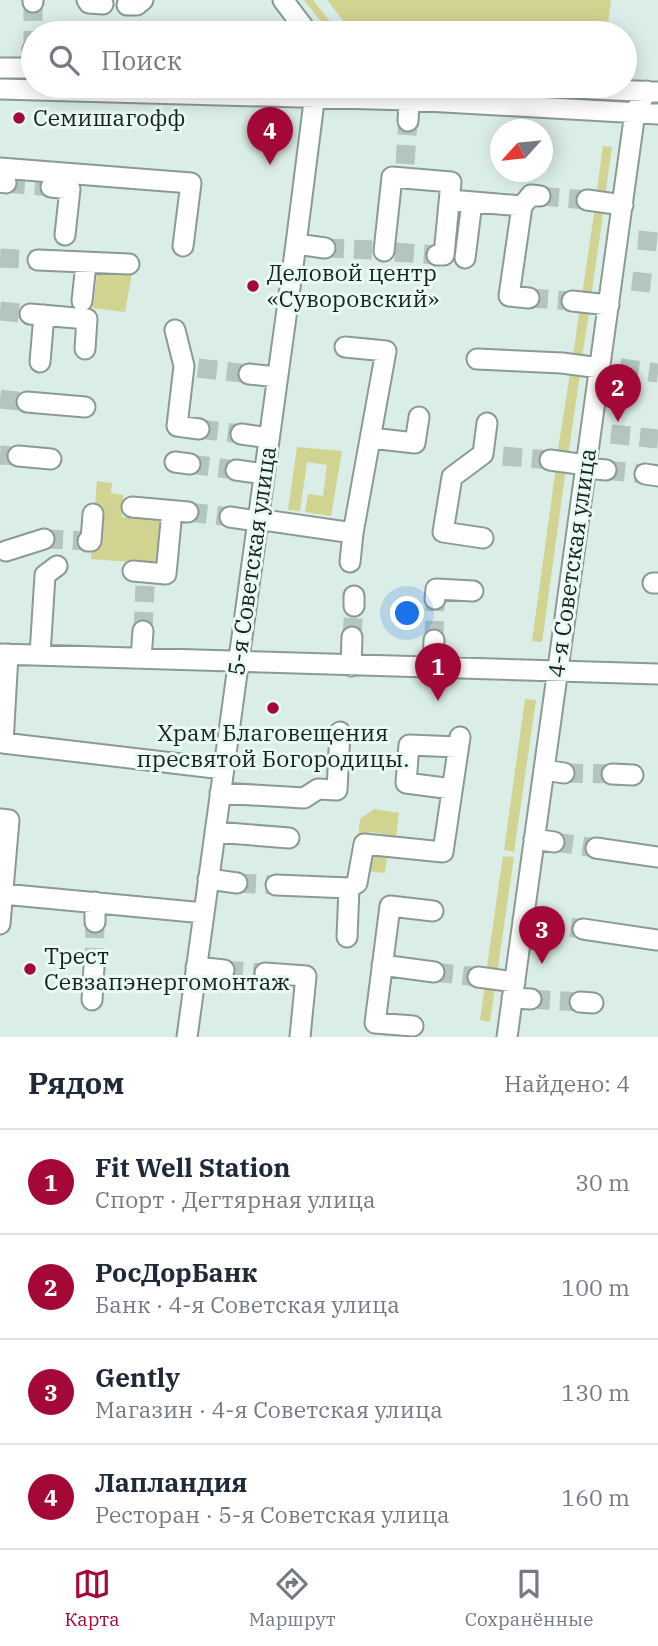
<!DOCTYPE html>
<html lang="ru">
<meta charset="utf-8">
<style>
:root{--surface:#fff;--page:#f6f6f7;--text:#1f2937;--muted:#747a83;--line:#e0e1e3;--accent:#a40836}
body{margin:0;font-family:"IBM Plex Serif",serif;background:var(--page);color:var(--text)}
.compass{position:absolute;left:490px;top:119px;width:63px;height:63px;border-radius:50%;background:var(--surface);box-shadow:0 4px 18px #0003;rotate:243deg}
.you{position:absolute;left:408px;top:614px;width:24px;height:24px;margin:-18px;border:5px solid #fff;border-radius:50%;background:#1a73e8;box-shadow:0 0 0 10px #1a73e833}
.badge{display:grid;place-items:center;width:46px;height:46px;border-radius:50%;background:var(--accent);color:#fff;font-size:23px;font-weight:700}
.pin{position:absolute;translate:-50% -58px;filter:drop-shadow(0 2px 4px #0008)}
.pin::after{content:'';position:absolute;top:37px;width:24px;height:21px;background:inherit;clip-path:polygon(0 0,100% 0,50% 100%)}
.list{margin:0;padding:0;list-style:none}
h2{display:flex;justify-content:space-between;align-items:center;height:91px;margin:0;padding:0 28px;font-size:30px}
h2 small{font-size:23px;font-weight:400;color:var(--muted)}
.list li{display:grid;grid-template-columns:46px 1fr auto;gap:21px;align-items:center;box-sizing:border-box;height:105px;padding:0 28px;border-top:2px solid var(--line)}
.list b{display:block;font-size:26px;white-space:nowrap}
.list p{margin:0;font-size:23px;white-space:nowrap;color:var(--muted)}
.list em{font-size:23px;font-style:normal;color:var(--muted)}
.icon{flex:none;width:38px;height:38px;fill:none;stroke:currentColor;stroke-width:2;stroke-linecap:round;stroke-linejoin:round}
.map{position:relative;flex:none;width:658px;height:1037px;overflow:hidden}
.search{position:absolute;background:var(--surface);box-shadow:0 4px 18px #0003;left:21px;right:21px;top:21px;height:77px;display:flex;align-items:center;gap:18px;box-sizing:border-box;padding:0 24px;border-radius:38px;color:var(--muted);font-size:26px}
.sheet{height:511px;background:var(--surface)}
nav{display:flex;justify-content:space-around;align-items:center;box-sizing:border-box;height:98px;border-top:2px solid var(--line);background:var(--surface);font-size:19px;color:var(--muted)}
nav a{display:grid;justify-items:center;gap:4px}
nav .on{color:var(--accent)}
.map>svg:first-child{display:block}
.green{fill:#d1d491}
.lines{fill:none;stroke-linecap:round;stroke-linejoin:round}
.minor-tunnel{stroke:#b4c4bf;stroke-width:19;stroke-dasharray:19 10;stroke-linecap:butt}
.minor-casing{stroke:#8a9a95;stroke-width:23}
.minor{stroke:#fff;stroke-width:19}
.poi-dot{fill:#a40836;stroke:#e8faf4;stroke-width:2.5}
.labels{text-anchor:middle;stroke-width:6;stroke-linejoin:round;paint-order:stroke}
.poi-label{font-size:23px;fill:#1a201e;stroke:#e8faf4;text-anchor:start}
.street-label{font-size:23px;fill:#1a201e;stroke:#e8faf4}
</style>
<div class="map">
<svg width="658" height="1037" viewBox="0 0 658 1037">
<rect width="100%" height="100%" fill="#dbede7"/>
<!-- green -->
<path class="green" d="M 304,0 L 313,0 L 336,29 L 330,33 Z
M 327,0 L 611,0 L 607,33 L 353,33 Z
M 603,146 L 612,147 L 605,197 L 596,196 Z
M 595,207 L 604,208 L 591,297 L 582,295 Z
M 98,267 L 133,268 L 125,312 L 93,308 Z
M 580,307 L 590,308 L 582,357 L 573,356 Z
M 570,373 L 580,374 L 568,457 L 557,456 Z
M 297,447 L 342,451 L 331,516 L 305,512 L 308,494 L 323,496 L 327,465 L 307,462 L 300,511 L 288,510 Z
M 556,467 L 566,469 L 542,642 L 532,641 Z
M 97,481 L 112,483 L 111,493 L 123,495 L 122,517 L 160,520 L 157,564 L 91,559 Z
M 525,699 L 536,700 L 514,852 L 504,850 Z
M 374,809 L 399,813 L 396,836 L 370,832 L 358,838 L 360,819 Z
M 388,852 L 385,873 L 366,871 L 368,855 Z
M 503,856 L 514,857 L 497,974 L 486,973 Z
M 485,985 L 495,987 L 490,1022 L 480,1020 Z"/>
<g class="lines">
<!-- minor-tunnel -->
<path class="minor-tunnel" d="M 33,50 L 33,2
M 405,164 L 408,121
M 6,183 L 51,187
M 540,196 L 587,200
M 638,240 L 658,242
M 325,248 L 372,250
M 395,252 L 437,255
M 0,258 L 38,260
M 632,281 L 658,284
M 529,298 L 572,301
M 0,311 L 30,314
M 198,368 L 249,374
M 620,368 L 658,373
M 0,399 L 27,402
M 199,429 L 241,434
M 611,434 L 658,439
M 0,455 L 18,456
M 503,456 L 550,460
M 190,464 L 236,470
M 606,470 L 645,474
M 188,512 L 230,517
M 44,539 L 88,541
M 143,631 L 145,586
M 352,637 L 354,606
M 434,640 L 435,599
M 564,773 L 612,774
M 554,842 L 596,848
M 237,883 L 276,885
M 542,923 L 583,929
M 94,967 L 95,922
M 224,970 L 265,973
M 434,972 L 478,977
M 531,999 L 580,1002"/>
<defs>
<path id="minor" d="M 87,0 L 89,3 L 103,4
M 283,0 L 308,33
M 33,2 L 33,0
M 127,5 L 137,5 L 143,0
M 0,68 L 33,68
M 33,68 L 33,50
M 532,86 L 657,92
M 0,89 L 409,100 L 658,114
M 408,121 L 410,86
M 0,168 L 191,183 L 183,246
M 0,182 L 6,183
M 51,187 L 70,189 L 65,235
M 450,200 L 522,206
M 587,200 L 623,205
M 296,244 L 325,248
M 384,251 L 392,177 L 451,182 L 444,255 L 437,255
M 465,258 L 472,202
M 38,260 L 129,264
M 529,298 L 509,296 L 522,206 L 531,195 L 540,196
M 82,301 L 86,264
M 572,301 L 609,305
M 30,314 L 87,319 L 85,349
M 175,330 L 184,366 L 177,426 L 199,429
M 477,359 L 562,363 L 600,368
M 40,362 L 44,315
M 249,374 L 277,377
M 27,402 L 85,407
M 241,434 L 269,438
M 371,438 L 415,443 L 419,417
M 18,456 L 51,459
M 550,460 L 586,465
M 175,462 L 190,464
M 586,468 L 606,470
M 236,470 L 264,474
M 645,474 L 658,476
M 132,507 L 188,512
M 230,517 L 257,521
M 257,519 L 353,533 L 386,351 L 345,347
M 483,538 L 443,532 L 452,477 L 483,454 L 487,423
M 88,541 L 91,541 L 93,514
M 6,551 L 44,539
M 350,562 L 353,533
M 133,571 L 166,574 L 172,511
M 653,583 L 658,583
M 435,599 L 436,589 L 473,591
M 354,606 L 354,596
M 0,654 L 658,674
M 8,654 L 3,743 L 223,769
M 40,655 L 45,575 L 57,566
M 141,658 L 143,631
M 351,666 L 352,637
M 433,667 L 434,640
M 544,770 L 564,773
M 612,774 L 633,775
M 452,789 L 406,783 L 409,745 L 458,747
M 220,793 L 304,798 L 318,789 L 337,790 L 340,732
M 0,819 L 9,820 L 0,924
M 215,832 L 289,838
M 534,839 L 554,842
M 596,848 L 658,857
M 208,879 L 237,883
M 276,885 L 349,888 L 347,937
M 349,888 L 357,883 L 364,844 L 443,852 L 460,737
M 3,894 L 204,913
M 523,920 L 542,923
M 95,922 L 95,902
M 583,929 L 657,940
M 382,965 L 434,972
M 196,967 L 224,970
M 265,973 L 306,976 L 300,1037
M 478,977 L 515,982
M 512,998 L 531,999
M 92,1000 L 94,967
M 580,1002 L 593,1003
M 413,1026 L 375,1023 L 390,906 L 433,911
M 187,1037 L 296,244 L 316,86
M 507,1037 L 635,112 L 647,91"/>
</defs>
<!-- minor casing -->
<use href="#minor" class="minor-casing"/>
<!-- minor -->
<use href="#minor" class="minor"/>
</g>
<!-- markers -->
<g class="poi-dot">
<circle cx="19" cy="118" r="7"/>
<circle cx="253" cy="286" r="7"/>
<circle cx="273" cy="708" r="7"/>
<circle cx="30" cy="969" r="7"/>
</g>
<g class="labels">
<!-- poi labels -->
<g class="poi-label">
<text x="33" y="126">Семишагофф</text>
<text x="267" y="281">Деловой центр<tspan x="267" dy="26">«Суворовский»</tspan></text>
<text x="273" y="741" text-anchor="middle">Храм Благовещения<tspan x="273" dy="26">пресвятой Богородицы.</tspan></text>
<text x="44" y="964">Трест<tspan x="44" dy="26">Севзапэнергомонтаж</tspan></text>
</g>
<!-- street labels -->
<g class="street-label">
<text transform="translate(252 561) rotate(-82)" y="8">5-я Советская улица</text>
<text transform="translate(572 563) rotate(-82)" y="8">4-я Советская улица</text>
</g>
</g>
</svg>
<svg class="compass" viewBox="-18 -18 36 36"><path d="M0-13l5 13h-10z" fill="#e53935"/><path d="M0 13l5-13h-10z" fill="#747a83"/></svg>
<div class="you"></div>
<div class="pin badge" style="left:438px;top:701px">1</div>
<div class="pin badge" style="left:618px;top:422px">2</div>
<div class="pin badge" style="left:542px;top:964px">3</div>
<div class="pin badge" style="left:270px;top:165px">4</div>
<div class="search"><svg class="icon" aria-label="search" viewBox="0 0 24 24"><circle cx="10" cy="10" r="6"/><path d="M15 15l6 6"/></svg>Поиск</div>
</div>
<section class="sheet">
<h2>Рядом<small>Найдено: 4</small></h2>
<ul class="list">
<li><span class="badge">1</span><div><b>Fit Well Station</b><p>Спорт · Дегтярная улица</p></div><em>30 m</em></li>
<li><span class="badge">2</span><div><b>РосДорБанк</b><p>Банк · 4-я Советская улица</p></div><em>100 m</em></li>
<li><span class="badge">3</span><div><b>Gently</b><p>Магазин · 4-я Советская улица</p></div><em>130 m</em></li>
<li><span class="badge">4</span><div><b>Лапландия</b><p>Ресторан · 5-я Советская улица</p></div><em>160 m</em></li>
</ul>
</section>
<nav>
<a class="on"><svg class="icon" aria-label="map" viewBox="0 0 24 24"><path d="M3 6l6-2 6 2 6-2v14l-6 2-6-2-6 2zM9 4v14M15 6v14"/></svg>Карта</a>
<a><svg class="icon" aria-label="directions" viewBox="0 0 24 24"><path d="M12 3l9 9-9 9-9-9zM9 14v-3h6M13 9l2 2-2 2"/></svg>Маршрут</a>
<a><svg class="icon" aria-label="saved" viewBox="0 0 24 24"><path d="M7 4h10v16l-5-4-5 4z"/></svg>Сохранённые</a>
</nav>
